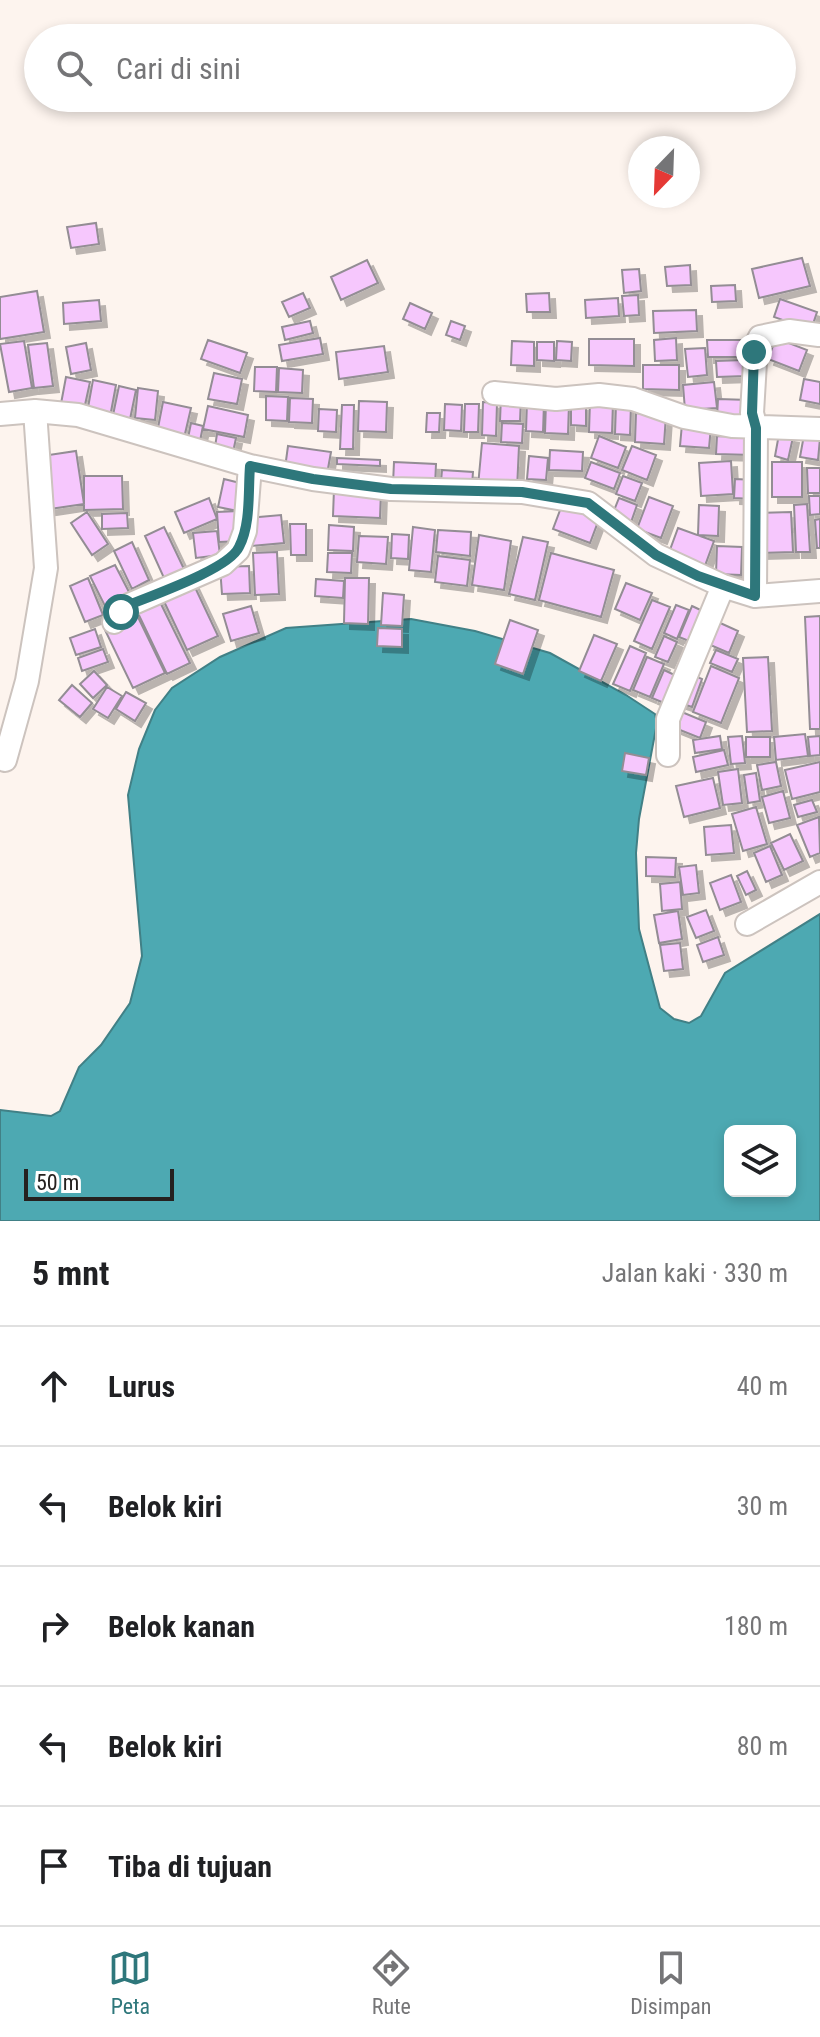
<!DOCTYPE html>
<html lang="id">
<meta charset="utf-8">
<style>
:root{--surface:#fff;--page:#f2f2f2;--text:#202124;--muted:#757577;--line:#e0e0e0;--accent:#2e777b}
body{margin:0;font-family:"Roboto Condensed",sans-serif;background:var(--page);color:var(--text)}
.controls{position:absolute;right:24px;bottom:24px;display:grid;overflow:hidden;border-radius:12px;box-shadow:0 4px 12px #0003}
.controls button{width:72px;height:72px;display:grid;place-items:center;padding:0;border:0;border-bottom:2px solid var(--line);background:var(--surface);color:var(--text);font:40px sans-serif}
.compass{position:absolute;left:628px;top:136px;width:72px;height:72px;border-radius:50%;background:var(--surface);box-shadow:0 4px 12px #0003;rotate:203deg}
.scale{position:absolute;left:24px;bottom:20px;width:150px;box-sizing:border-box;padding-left:8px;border:4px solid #25211f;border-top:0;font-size:22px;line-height:28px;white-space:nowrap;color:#25211f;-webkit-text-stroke:6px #fff;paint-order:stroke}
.stop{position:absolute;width:24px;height:24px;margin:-18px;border:6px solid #2e777b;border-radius:50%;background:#fff}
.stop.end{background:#2e777b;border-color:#fff;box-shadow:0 2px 8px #0008}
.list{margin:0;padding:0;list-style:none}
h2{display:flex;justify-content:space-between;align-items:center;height:104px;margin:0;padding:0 32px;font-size:34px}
h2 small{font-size:26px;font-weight:400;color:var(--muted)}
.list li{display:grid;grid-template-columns:52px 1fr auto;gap:24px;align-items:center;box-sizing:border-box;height:120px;padding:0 32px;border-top:2px solid var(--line)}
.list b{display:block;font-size:30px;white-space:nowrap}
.list em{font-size:26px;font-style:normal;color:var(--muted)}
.icon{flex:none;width:44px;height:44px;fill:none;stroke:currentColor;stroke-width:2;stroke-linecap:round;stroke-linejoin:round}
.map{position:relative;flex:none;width:820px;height:1221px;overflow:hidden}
.search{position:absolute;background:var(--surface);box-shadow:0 4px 12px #0003;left:24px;right:24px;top:24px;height:88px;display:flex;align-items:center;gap:20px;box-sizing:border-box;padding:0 28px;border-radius:44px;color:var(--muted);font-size:30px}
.sheet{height:704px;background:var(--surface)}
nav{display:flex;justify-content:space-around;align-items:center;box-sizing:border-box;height:112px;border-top:2px solid var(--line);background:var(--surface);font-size:22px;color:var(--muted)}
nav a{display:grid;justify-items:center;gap:4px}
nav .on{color:var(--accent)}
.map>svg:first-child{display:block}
.water{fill:#4da9b2;stroke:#418086;stroke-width:2;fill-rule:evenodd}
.building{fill:#f6c7fd;stroke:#938d94;stroke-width:2;filter:url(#shadow)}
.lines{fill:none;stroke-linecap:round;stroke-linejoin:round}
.minor-casing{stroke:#ccc3be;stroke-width:26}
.minor{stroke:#fff;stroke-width:22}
.route{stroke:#2e777b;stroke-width:10}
</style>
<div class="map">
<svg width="820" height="1221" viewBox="0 0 820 1221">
<defs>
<filter id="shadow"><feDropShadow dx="6" dy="6" stdDeviation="0" flood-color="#0004"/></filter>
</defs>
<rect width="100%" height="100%" fill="#fdf4ee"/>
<!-- water -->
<path class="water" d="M 411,619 L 475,631 L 550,653 L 626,695 L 655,714 L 657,723 L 639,819 L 636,853 L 639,929 L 660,1008 L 674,1019 L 689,1023 L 701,1016 L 725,973 L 820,914 L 820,1221 L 0,1221 L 0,1110 L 51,1116 L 60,1111 L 79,1067 L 101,1045 L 130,1003 L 142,956 L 128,795 L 139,749 L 155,710 L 172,688 L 220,657 L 286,628 ZM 730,1131 L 790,1131 L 790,1191 L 730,1191 Z"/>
<!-- building -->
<path class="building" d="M 96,223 L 99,244 L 71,248 L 67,227 Z
M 802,258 L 810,286 L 759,298 L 752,269 Z
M 367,260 L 378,283 L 341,300 L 331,277 Z
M 690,265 L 691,285 L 667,286 L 665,267 Z
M 639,269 L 641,291 L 624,293 L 622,270 Z
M 735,285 L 736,301 L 712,302 L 711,286 Z
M 37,291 L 44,332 L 0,339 L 0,297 Z
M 303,293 L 310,308 L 289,317 L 282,302 Z
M 549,293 L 550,312 L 527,312 L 526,294 Z
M 638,295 L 639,315 L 624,316 L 622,296 Z
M 618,298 L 619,316 L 586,318 L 585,300 Z
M 780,299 L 817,312 L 811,330 L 774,317 Z
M 99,300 L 101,321 L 64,324 L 63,303 Z
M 410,303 L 432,313 L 425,329 L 403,319 Z
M 696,310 L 697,331 L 654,333 L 653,311 Z
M 310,321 L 313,333 L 285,340 L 282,327 Z
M 451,321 L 465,326 L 460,340 L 446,335 Z
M 320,338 L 323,354 L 282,361 L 279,345 Z
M 676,338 L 677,360 L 655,361 L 654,340 Z
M 776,338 L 807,350 L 799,371 L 768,359 Z
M 589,339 L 634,339 L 634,366 L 589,365 Z
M 208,340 L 247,353 L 240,373 L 201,359 Z
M 707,340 L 742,340 L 742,357 L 708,357 Z
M 24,341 L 32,388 L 9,392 L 0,344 Z
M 512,341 L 534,342 L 534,366 L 511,365 Z
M 557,341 L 572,342 L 571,361 L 556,360 Z
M 537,342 L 554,342 L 554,361 L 537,360 Z
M 47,343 L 53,386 L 34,388 L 28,345 Z
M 86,343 L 91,370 L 71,374 L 66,347 Z
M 384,346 L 388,372 L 339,379 L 336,352 Z
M 705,348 L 707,375 L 688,377 L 685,349 Z
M 744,360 L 745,376 L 717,377 L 716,361 Z
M 643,365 L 679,365 L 679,390 L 643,389 Z
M 255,367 L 277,367 L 276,392 L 254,391 Z
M 279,368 L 303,370 L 302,393 L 278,392 Z
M 214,373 L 242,379 L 237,404 L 208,399 Z
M 66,377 L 90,382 L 83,414 L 60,409 Z
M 804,379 L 820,382 L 820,404 L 800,400 Z
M 93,380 L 116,385 L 110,417 L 87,413 Z
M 714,382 L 717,408 L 685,410 L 683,385 Z
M 119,386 L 136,390 L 129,424 L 112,420 Z
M 138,388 L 158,391 L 155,420 L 135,418 Z
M 266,396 L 288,397 L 287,421 L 266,420 Z
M 501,396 L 521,397 L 520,421 L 500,421 Z
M 290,398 L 313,399 L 312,423 L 289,422 Z
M 718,399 L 749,400 L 748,419 L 717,418 Z
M 359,401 L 387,402 L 386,432 L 358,431 Z
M 590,401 L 613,402 L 612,433 L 589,432 Z
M 163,402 L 191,408 L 184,438 L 157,433 Z
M 483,402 L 497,403 L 496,436 L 482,435 Z
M 527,402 L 544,403 L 543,432 L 526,431 Z
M 546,402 L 569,403 L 568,434 L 545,433 Z
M 445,404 L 462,405 L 461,431 L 444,430 Z
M 465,404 L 479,404 L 478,432 L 464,432 Z
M 571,404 L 586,405 L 586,426 L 571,425 Z
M 616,404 L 631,404 L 630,435 L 615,434 Z
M 342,405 L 354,405 L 353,449 L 340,449 Z
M 208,406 L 248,415 L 244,437 L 203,429 Z
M 319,409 L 337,410 L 336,432 L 318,431 Z
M 427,413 L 440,413 L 439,432 L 426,432 Z
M 636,413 L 666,415 L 664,444 L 635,442 Z
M 191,423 L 203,426 L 199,446 L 187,443 Z
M 502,423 L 523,424 L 522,443 L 501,442 Z
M 682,424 L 711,426 L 709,448 L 680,446 Z
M 217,434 L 236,438 L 232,457 L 214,453 Z
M 779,434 L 793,437 L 788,460 L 775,456 Z
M 804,435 L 820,438 L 818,460 L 800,457 Z
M 599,436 L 626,447 L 618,468 L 591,458 Z
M 717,436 L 754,437 L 753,455 L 716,454 Z
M 482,443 L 519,446 L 517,489 L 478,486 Z
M 288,446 L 331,452 L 327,474 L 285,468 Z
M 632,446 L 656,455 L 647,480 L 622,470 Z
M 550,450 L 583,452 L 582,471 L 549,470 Z
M 76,451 L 84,504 L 50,509 L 42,456 Z
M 529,456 L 548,458 L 546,480 L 527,479 Z
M 337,458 L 380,460 L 380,466 L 337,464 Z
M 731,461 L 733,494 L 701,496 L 699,463 Z
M 394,462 L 436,464 L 435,486 L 393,484 Z
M 591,462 L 620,473 L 614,489 L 585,478 Z
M 772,462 L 802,462 L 802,497 L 772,497 Z
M 807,468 L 820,468 L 820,493 L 808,493 Z
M 442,470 L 473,472 L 472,485 L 441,482 Z
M 84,476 L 122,476 L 123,509 L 84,510 Z
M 623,476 L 642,483 L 635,501 L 616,494 Z
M 224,479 L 244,484 L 238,511 L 218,507 Z
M 735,479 L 755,480 L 754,499 L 734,498 Z
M 334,489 L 381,491 L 380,518 L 333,516 Z
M 809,496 L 820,496 L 820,514 L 810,515 Z
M 649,497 L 673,506 L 661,538 L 637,529 Z
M 209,498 L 217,519 L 184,533 L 175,512 Z
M 619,498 L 637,505 L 630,525 L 611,518 Z
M 807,504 L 810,552 L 796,552 L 794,505 Z
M 562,505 L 599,519 L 590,543 L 553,529 Z
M 699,505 L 719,506 L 718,536 L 698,535 Z
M 239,511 L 241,541 L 219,542 L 217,512 Z
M 87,512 L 108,544 L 92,555 L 71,523 Z
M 791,512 L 793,552 L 759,553 L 757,513 Z
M 127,513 L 128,528 L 102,529 L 102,514 Z
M 281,515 L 284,543 L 251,546 L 248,518 Z
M 820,519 L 820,548 L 817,548 L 815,520 Z
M 290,524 L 306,524 L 306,555 L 291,555 Z
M 329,525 L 354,527 L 353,551 L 328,550 Z
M 164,527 L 184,569 L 164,578 L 145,536 Z
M 413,527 L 435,530 L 431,572 L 409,570 Z
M 678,528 L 714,541 L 703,571 L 667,558 Z
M 438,530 L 471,532 L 470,556 L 436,552 Z
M 217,531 L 220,555 L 196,558 L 193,533 Z
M 392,534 L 409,535 L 408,559 L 391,558 Z
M 479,535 L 511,541 L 504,590 L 472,585 Z
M 359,536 L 388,537 L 386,564 L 357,562 Z
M 523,537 L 548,542 L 535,600 L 509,594 Z
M 132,542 L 149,580 L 132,589 L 114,551 Z
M 717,546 L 742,547 L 741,575 L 716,574 Z
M 277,552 L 279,594 L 255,595 L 253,553 Z
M 328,553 L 352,553 L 351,573 L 327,572 Z
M 551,553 L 614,570 L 601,617 L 539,600 Z
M 438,556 L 470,560 L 467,586 L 435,582 Z
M 115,565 L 130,594 L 105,606 L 90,576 Z
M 249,566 L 250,593 L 222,594 L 220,567 Z
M 88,578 L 103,615 L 85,622 L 70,586 Z
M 345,578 L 369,578 L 368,624 L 344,623 Z
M 316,579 L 344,581 L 343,598 L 315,596 Z
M 192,581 L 218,636 L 187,650 L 161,595 Z
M 626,583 L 652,593 L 640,620 L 615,609 Z
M 383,593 L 404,595 L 402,626 L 381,625 Z
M 158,598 L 190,663 L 167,674 L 136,609 Z
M 652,600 L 670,607 L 652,649 L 634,641 Z
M 676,605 L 689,610 L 677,639 L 664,633 Z
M 251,606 L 259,633 L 231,641 L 223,614 Z
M 692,606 L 707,613 L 694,643 L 679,637 Z
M 137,615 L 165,673 L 133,688 L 105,630 Z
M 820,616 L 820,729 L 810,729 L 805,617 Z
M 510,620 L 538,630 L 523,674 L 495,664 Z
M 718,622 L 738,631 L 729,653 L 708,644 Z
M 378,628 L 402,629 L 402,647 L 377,646 Z
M 95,629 L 101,647 L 76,655 L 70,638 Z
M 594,635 L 617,644 L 601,681 L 579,671 Z
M 664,636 L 677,642 L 668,662 L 655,657 Z
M 630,646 L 646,653 L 630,691 L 613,684 Z
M 103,649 L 108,662 L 82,671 L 78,658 Z
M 716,650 L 738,659 L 732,672 L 710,663 Z
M 647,657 L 664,664 L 650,697 L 633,690 Z
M 768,657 L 772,731 L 747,732 L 743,658 Z
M 711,666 L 739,678 L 721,723 L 693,712 Z
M 664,670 L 681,678 L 669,705 L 652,698 Z
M 94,671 L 107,685 L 93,698 L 80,684 Z
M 688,673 L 702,679 L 692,707 L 677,702 Z
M 72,685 L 92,703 L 80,717 L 59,700 Z
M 107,687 L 122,696 L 108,718 L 93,709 Z
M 126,692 L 146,703 L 135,721 L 116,709 Z
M 677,710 L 706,722 L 700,738 L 670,726 Z
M 805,734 L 808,756 L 776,760 L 774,737 Z
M 720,736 L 722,749 L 695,753 L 693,740 Z
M 742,736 L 745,763 L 731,764 L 728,737 Z
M 820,736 L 820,755 L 810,756 L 808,737 Z
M 746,737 L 770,737 L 770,757 L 746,757 Z
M 724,750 L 728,765 L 696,772 L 693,757 Z
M 625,753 L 649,758 L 646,775 L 622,771 Z
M 776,762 L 781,786 L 762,790 L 757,765 Z
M 820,762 L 820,792 L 792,799 L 785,770 Z
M 738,769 L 742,803 L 723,805 L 718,772 Z
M 756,773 L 760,801 L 748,803 L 744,775 Z
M 713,778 L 720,808 L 684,817 L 676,786 Z
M 783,791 L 790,818 L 769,823 L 762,797 Z
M 812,800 L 817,812 L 798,817 L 794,805 Z
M 756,807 L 767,844 L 743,851 L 732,814 Z
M 819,817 L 820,853 L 810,857 L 797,825 Z
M 731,825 L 734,853 L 706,855 L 704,827 Z
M 790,834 L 803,861 L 784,870 L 771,843 Z
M 770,846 L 782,875 L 766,882 L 754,853 Z
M 646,857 L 676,858 L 675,877 L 646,876 Z
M 696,865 L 699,893 L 683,895 L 679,867 Z
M 747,871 L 756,890 L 746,895 L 737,876 Z
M 731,875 L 741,902 L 720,910 L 710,883 Z
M 680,882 L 682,909 L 662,911 L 660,884 Z
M 706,910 L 714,931 L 696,938 L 687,917 Z
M 678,911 L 682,939 L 659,943 L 654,915 Z
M 718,937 L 724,955 L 703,962 L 697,945 Z
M 680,943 L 683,969 L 664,971 L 660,945 Z"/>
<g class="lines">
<defs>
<path id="minor" d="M 494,393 L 556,399 L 599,395 L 633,399 L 684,417 L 732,426 L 820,429
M 0,414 L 35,411 L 78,415 L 250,466 L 313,479 L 391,489 L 522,492 L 588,503 L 656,555 L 723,586 L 755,596 L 820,591
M 755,596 L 756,428 L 752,413 L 756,345 L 760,337 L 789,331 L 819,335
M 114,622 L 129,605 L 223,564 L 238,550 L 245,531 L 250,466
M 668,755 L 668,719 L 723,586
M 5,760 L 27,681 L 46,568 L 35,411
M 747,924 L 820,882"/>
</defs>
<!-- minor casing -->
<use href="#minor" class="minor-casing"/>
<!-- minor -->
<use href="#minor" class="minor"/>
</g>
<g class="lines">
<!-- route -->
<path class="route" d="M 121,612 L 129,605 C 153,595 229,569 239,547 C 251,524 248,492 250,466 L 313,479 L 391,489 L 522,492 L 588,503 L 656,555 L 698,576 L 755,596 L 756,428 L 752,413 L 754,352"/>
</g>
</svg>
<div class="controls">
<button><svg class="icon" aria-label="layers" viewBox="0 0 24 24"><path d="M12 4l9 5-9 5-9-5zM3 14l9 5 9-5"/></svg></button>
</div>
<svg class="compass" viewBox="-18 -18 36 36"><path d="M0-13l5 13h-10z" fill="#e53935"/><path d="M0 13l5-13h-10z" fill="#757577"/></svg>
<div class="scale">50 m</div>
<div class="stop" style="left:121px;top:612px"></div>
<div class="stop end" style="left:754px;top:352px"></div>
<div class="search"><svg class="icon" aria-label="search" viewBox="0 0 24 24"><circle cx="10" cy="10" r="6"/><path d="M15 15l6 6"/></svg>Cari di sini</div>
</div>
<section class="sheet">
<h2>5 mnt<small>Jalan kaki · 330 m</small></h2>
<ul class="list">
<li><svg class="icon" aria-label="ahead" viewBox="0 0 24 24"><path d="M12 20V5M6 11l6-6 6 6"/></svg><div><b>Lurus</b></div><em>40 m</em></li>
<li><svg class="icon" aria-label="left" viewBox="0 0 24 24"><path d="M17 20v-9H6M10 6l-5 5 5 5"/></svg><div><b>Belok kiri</b></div><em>30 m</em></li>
<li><svg class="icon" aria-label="right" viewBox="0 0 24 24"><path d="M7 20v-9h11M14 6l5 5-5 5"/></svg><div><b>Belok kanan</b></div><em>180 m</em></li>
<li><svg class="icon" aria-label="left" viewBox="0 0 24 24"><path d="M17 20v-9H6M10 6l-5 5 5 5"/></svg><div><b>Belok kiri</b></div><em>80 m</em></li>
<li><svg class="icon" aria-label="arrive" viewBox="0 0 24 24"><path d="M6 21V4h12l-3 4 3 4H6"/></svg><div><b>Tiba di tujuan</b></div></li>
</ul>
</section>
<nav>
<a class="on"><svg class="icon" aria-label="map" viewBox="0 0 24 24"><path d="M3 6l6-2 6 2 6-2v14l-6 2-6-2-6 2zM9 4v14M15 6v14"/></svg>Peta</a>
<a><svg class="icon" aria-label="directions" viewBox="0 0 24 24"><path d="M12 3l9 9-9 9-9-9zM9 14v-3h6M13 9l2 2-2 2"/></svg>Rute</a>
<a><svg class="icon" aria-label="saved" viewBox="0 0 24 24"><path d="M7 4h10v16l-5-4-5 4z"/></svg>Disimpan</a>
</nav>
